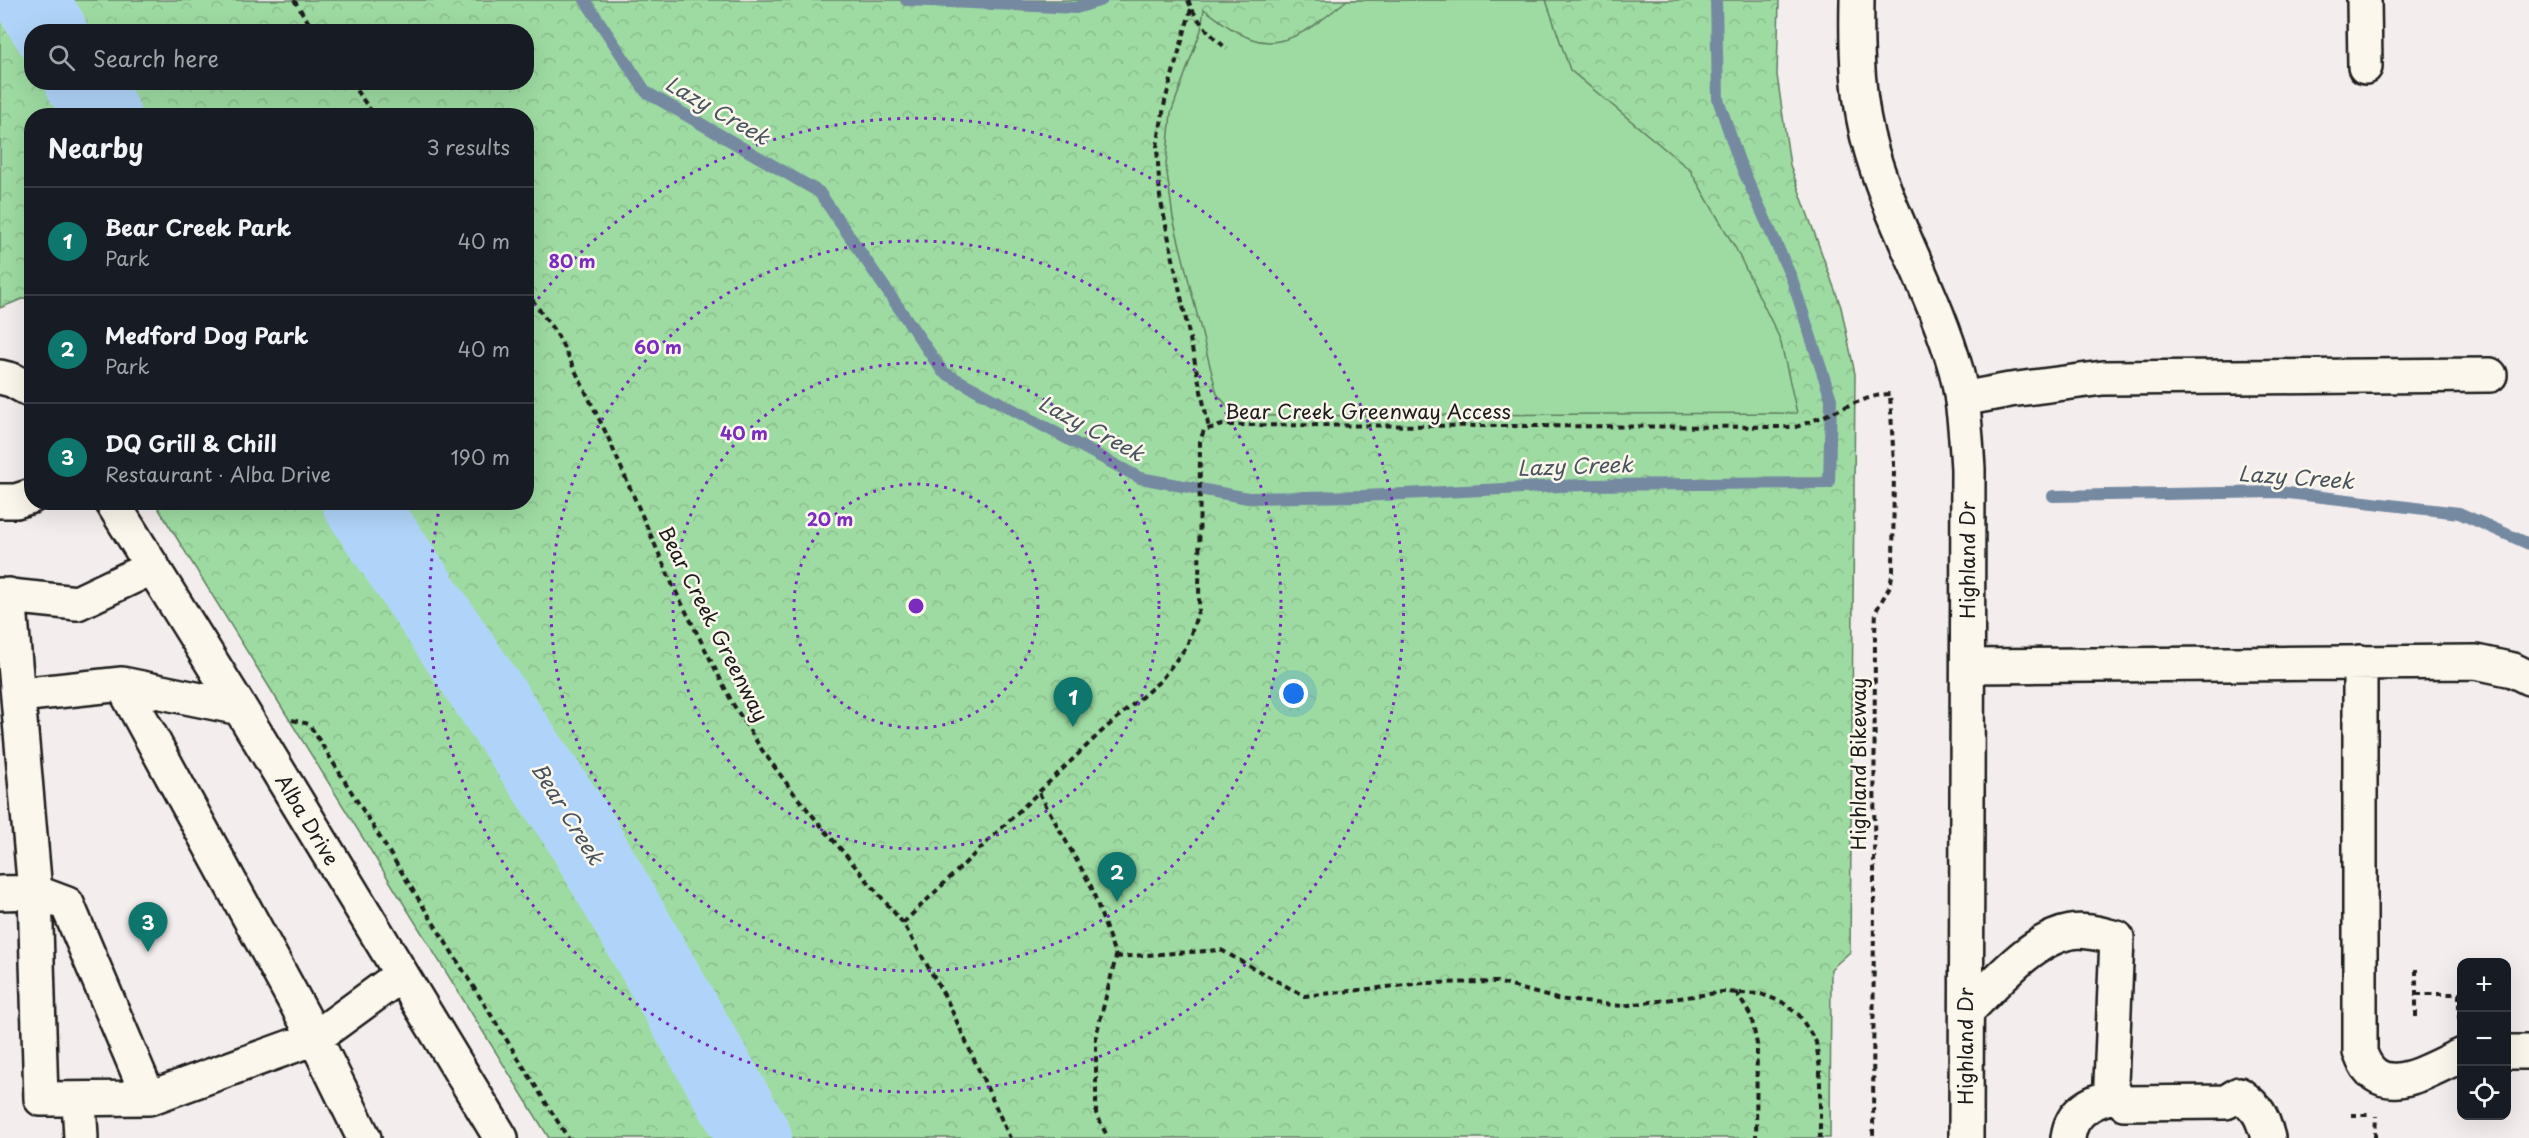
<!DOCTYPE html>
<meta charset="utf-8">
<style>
:root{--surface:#171b24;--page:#242831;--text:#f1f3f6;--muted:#9ea1a6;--line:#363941;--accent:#0f766e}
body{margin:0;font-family:"Playpen Sans",sans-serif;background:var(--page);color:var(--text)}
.controls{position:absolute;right:18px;bottom:18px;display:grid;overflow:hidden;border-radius:12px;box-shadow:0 6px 24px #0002}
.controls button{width:54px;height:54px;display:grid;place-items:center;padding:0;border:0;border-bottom:2px solid var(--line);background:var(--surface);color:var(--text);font:30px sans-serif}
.you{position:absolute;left:1294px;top:694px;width:21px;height:21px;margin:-15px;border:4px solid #fff;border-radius:50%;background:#1a73e8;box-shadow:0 0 0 9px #1a73e833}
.badge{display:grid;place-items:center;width:39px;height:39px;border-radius:50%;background:var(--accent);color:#fff;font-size:20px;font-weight:700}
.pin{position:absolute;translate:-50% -50px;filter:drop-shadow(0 2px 3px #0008)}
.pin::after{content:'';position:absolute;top:32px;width:21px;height:18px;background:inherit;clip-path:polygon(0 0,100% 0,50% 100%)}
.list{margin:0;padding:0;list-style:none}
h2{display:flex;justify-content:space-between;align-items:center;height:78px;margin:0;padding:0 24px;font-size:26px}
h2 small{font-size:20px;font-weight:400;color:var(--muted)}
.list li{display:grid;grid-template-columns:39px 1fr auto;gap:18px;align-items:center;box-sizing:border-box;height:108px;padding:0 24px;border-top:2px solid var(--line)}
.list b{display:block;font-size:22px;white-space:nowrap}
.list p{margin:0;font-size:20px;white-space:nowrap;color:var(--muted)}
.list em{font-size:20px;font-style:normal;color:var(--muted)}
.icon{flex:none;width:33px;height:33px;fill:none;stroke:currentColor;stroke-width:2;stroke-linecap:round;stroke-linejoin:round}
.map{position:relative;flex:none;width:2529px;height:1138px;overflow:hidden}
.search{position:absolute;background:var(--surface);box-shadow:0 6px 24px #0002;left:24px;top:24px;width:510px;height:66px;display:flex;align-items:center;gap:15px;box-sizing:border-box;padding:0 21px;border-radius:24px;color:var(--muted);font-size:22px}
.panel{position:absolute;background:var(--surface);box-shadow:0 6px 24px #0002;left:24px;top:108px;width:510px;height:402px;border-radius:24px}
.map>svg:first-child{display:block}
.forest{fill:url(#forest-crowns);stroke:#5d7c5f;stroke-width:1.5;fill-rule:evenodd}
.garden{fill:#9edba2;stroke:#5d7c5f;stroke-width:1.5}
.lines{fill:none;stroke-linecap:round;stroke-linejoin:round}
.stream{stroke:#758aa1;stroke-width:12}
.river{stroke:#b0d4f9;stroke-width:74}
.minor-casing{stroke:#1c1c1c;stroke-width:38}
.major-casing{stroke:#1c1c1c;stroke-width:38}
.path{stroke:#1c1c1c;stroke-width:4;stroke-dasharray:6 4.5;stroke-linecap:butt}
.minor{stroke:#fbf7ec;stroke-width:33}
.major{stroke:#fbf7ec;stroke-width:33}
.ring{fill:none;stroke:#7b2cbf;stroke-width:3;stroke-dasharray:3 6}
.labels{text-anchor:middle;stroke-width:5;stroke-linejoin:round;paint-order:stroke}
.street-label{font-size:20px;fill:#1c1c1c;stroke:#fbf7ec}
.water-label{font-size:21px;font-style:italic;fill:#48535e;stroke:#fbf7ec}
.centre{fill:#7b2cbf;stroke:#fbf7ec;stroke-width:3}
.ring-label{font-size:18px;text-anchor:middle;font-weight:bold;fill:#7b2cbf;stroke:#fbf7ec;stroke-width:5;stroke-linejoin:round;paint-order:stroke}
</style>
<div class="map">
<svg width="2529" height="1138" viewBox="0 0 2529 1138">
<defs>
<pattern id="forest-crowns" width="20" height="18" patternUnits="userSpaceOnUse" patternTransform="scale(1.5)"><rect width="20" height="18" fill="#9edba2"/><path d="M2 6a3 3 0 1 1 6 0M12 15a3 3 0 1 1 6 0" fill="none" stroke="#88bb8b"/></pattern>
</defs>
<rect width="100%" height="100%" fill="#f4edee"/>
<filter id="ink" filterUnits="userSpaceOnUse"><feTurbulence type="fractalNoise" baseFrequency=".0167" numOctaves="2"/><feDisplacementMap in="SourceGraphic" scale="12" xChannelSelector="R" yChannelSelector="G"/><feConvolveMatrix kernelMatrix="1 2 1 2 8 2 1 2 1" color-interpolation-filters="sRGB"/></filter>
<g filter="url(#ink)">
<!-- forest -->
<path class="forest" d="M 0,0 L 1779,0 L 1777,75 L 1790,165 L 1841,307 L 1855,374 L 1850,952 L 1831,969 L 1830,1138 L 549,1138 L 155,503 L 526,502 L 526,116 L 32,116 L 31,304 L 27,297 L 0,308 ZM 32,32 L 526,32 L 526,82 L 32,82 Z"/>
<!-- garden -->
<path class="garden" d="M 1347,0 L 1546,0 L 1570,70 L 1690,170 L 1736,249 L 1780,339 L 1797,413 L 1252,416 L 1230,409 L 1217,394 L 1173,218 L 1166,165 L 1171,113 L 1201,30 L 1204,9 C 1219,20 1235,33 1252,39 C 1287,52 1322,20 1347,0 Z"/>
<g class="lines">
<!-- stream -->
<path class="stream" d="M 585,0 L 646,92 L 819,192 L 943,372 L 1140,478 L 1248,498 L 1363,496 L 1581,485 L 1829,483 L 1831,399 L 1792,279 L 1739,161 L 1718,99 L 1716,0
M 906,0 L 1076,8 L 1102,0
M 2053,496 L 2279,492 L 2459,513 L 2529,544"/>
<!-- river -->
<path class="river" d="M 31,0 L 51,32
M 82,82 L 104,116
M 359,502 L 580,831 L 755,1138"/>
<defs>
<path id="minor" d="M 2364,0 L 2365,67
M 0,377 L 12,380 L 32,391
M 1962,399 L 2010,390 L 2103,378 L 2490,375
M 0,501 L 16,501 L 32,496
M 112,502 L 240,708 L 501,1138
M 0,595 L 77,603 L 153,567
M 2360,662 L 2360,1052 C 2378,1105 2427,1070 2462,1055
M 1968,666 L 2476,662 L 2513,670 L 2529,678
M 122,684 L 315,1038 L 149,1098 L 41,1099 L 35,892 L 67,904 L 149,1098
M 19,695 L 122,684 L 240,708
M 0,893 L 35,892 L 9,595
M 1967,1011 C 1995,984 2031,939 2071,932 C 2086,929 2103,935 2117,938 L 2111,1083 L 2115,1095 L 2124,1103 L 2226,1102 L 2239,1094 C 2258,1108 2262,1115 2268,1138
M 2506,1052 L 2529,1052
M 79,1100 L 81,1138
M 364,1138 L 315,1038 L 401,975
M 2068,1138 C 2071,1111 2091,1102 2115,1095"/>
<path id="major" d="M 1857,0 C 1856,51 1857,104 1872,153 C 1894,227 1935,295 1956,370 C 1964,402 1966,436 1968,469 L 1966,1138"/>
</defs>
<!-- minor casing -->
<use href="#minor" class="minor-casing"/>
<!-- major casing -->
<use href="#major" class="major-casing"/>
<!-- path -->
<path class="path" d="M 294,0 L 315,32
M 1188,0 C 1196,21 1211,35 1227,49
M 1191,9 L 1165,101 L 1157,147 L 1160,197 L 1209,429
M 350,82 L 375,116
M 526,291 L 558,336 L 606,433 L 673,586 L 733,704 L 762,750 L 796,796 L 903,923 L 947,1000 L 1010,1138
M 292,720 L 309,724 L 568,1138
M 1039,793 L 1091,886 L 1116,957 L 1096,1036 L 1096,1113 L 1108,1138
M 903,923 L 1100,733 L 1160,681 L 1187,646 L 1199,609 L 1200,441 L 1204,430 L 1223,425 L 1795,427 C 1823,419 1865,394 1890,394 L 1894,465 L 1893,571 L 1890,586 L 1876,611 L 1875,634 L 1873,1138
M 1116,957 L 1221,950 L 1304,996 L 1424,983 L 1497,982 L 1557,999 L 1622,1006 L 1723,992 L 1761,994 L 1782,1002 L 1799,1015 L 1816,1042 L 1820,1069 L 1820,1138
M 2416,969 L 2416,1019
M 1736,992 L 1751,1016 L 1757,1044 L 1756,1138
M 2416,994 L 2459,994 L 2459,1019
M 2351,1115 L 2370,1115
M 2375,1138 L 2376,1116"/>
<!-- minor -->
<use href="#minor" class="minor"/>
<!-- major -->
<use href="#major" class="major"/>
</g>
</g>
<!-- distance rings -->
<g class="ring">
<circle cx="916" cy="606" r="122"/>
<circle cx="916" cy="606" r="243"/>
<circle cx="916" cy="606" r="365"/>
<path d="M527 313A487 487 0 1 1 440 505"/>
</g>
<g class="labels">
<!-- street labels -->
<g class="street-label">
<text x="1368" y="419">Bear Creek Greenway Access</text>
<text transform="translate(1968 560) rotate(-90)" y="7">Highland Dr</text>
<text transform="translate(713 624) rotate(63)" y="7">Bear Creek Greenway</text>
<text transform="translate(1859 764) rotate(-90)" y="7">Highland Bikeway</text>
<text transform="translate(307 820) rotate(59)" y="7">Alba Drive</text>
<text transform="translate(1966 1046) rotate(-90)" y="7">Highland Dr</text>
</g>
<!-- water labels -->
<g class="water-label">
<text transform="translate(717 111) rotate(30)" y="7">Lazy Creek</text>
<text transform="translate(1091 429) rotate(28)" y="7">Lazy Creek</text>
<text transform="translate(1575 467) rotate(-2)" y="7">Lazy Creek</text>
<text transform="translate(2296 478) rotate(4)" y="7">Lazy Creek</text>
<text transform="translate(567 814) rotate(58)" y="7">Bear Creek</text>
</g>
</g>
<circle cx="916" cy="606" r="9" class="centre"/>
<g class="ring-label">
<text x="572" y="268">80 m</text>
<text x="658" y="354">60 m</text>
<text x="744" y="440">40 m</text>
<text x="830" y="526">20 m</text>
</g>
</svg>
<div class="controls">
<button>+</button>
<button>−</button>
<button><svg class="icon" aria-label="locate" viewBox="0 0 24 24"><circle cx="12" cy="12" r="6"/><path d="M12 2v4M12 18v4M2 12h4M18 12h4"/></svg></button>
</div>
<div class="you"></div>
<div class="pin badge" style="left:1073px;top:727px">1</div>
<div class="pin badge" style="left:1117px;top:902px">2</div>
<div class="pin badge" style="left:148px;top:952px">3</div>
<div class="search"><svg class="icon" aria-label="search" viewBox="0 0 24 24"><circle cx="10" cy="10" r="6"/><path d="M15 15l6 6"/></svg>Search here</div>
<section class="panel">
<h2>Nearby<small>3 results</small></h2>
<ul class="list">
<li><span class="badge">1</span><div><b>Bear Creek Park</b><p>Park</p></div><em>40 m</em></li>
<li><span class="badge">2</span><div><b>Medford Dog Park</b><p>Park</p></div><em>40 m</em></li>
<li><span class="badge">3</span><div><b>DQ Grill &amp; Chill</b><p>Restaurant · Alba Drive</p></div><em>190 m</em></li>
</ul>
</section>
</div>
